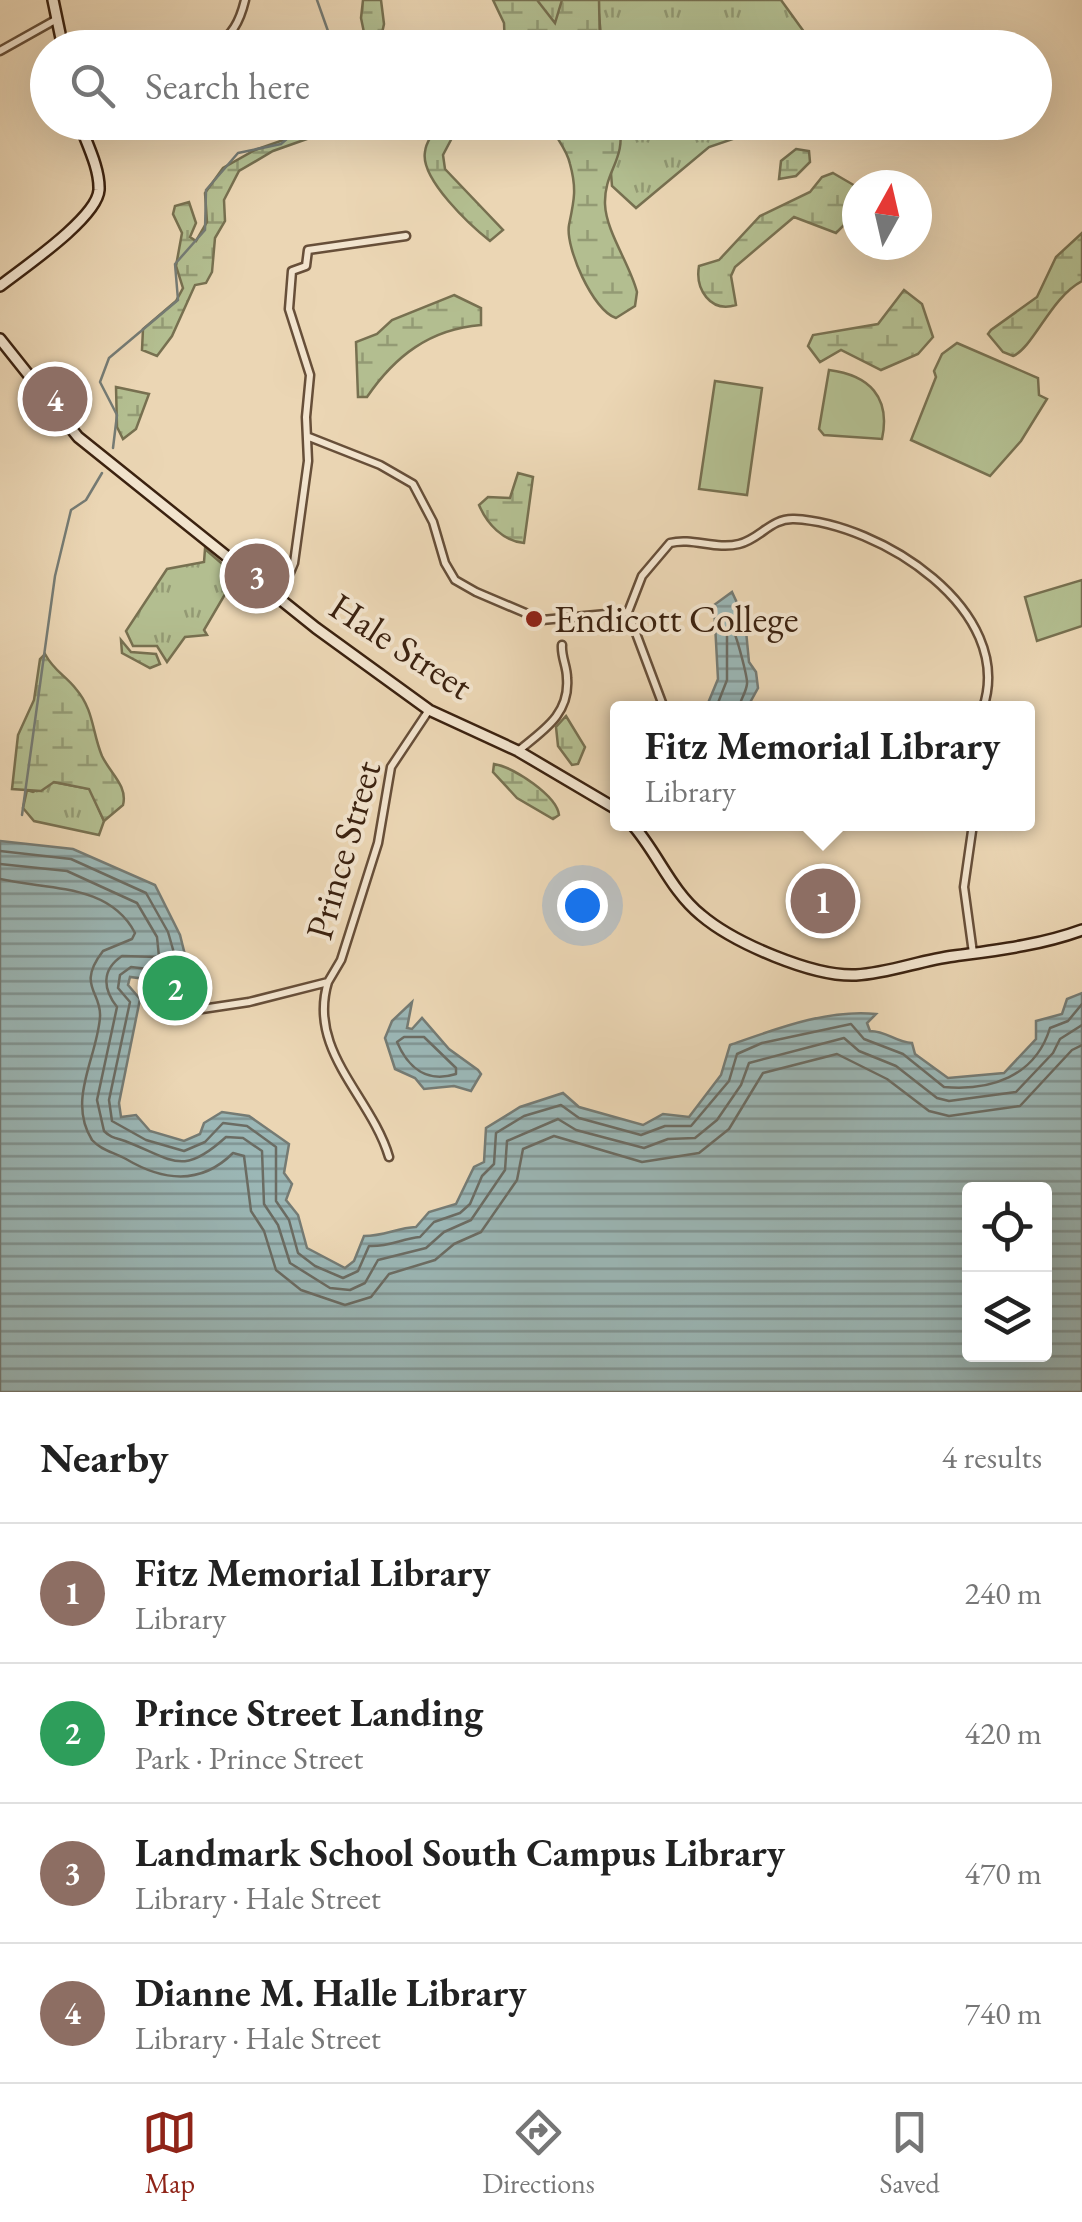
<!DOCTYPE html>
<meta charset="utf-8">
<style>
:root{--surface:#fff;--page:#f6f6f6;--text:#222;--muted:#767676;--line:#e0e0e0;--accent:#8f2418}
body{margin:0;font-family:"EB Garamond",serif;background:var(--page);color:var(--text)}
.controls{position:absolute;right:30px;bottom:30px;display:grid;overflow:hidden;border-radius:10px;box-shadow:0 10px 40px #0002}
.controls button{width:90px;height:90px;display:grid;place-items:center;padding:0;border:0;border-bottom:2px solid var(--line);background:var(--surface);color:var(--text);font:50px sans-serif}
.compass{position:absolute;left:842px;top:170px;width:90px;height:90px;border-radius:50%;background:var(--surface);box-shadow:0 10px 40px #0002;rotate:8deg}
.you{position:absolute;left:582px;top:905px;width:35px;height:35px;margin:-25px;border:8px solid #fff;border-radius:50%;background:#1a73e8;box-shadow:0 0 0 15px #1a73e833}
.badge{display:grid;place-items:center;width:65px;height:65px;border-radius:50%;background:var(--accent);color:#fff;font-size:32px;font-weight:700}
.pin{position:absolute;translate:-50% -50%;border:5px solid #fff;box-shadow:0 2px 10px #0006}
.popup{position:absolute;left:610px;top:701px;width:425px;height:130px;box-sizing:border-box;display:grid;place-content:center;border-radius:10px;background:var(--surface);filter:drop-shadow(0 2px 8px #0005);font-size:32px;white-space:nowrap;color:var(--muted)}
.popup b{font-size:38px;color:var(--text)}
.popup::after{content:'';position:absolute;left:50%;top:100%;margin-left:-20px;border:20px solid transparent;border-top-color:var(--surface)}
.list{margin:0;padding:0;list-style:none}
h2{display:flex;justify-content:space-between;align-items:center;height:130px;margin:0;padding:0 40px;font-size:42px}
h2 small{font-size:32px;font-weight:400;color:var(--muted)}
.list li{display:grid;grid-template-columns:65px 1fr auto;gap:30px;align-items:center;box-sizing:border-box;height:140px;padding:0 40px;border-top:2px solid var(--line)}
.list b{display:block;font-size:38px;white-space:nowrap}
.list p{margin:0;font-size:32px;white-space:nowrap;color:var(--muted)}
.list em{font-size:32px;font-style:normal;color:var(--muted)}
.icon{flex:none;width:55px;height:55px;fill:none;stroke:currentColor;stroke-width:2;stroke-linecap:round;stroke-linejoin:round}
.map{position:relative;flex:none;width:1082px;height:1392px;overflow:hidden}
.search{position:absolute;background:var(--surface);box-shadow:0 10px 40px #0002;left:30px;right:30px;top:30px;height:110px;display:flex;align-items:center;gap:25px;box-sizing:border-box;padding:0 35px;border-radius:55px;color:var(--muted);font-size:38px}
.sheet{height:690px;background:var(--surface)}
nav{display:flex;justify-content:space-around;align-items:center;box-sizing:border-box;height:140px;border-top:2px solid var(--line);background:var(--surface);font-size:28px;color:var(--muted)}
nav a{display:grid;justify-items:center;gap:5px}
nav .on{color:var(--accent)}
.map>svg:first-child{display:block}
.grass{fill:url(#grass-tufts);stroke:#777050;stroke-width:2.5}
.wetland{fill:url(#wetland-marsh);stroke:#777050;stroke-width:2.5}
.pitch{fill:#b3be90;stroke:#777050;stroke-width:2.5}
.water{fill:url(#water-rules);stroke:#757b74;stroke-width:2.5;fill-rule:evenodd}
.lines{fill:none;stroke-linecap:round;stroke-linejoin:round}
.shore{stroke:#6b6c63;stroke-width:2.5}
.stream{stroke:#757b74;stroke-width:2.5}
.street-casing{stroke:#674f39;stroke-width:11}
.secondary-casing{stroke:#3b2210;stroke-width:14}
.street{stroke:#f2e4ce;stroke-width:6}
.secondary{stroke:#f2e4ce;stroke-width:9}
.poi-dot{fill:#8f2418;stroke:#f2e4ce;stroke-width:4}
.labels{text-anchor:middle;stroke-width:8;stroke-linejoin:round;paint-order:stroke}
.poi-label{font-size:38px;fill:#3b2210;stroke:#f2e4ce;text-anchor:start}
.street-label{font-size:38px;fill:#3b2210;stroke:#f2e4ce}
</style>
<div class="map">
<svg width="1082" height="1392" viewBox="0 0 1082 1392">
<defs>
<pattern id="grass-tufts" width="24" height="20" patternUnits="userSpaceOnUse" patternTransform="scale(2.5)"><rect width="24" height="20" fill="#b3be90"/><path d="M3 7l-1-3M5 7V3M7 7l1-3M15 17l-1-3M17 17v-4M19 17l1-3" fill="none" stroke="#939a74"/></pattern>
<pattern id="wetland-marsh" width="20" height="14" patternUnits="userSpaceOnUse" patternTransform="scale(2.5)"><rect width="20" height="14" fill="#b3be90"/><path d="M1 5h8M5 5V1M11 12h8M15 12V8" fill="none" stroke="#939a74"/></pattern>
<pattern id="water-rules" width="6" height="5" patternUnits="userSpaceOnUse" patternTransform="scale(2.5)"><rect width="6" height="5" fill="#9bb7b6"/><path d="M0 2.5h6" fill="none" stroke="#809493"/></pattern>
</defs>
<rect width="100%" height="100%" fill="#ebd6b4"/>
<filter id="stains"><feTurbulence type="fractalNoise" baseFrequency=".002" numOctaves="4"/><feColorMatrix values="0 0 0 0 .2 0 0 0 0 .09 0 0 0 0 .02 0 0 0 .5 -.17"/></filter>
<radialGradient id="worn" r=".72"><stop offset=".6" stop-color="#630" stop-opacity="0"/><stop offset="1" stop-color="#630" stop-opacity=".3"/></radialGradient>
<!-- grass -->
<path class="grass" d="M 510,0 L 781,0 L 815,47 L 602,47 L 599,15 L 536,44 Z
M 607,123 L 780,123 L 709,147 L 636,208 L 612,186 Z
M 205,549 L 242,581 L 237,587 L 231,584 L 204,630 L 207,635 L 185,637 L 167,662 L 157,646 L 133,646 L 126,631 L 167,569 L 204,562 Z
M 121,640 L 131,652 L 156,654 L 160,664 L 150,668 L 122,653 Z
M 53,782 L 90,789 L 104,821 L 99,835 L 34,821 L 23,808 L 27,790 L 33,792 Z"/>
<!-- wetland -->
<path class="wetland" d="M 363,0 L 381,0 L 384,24 L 379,47 L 367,47 L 361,18 Z
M 493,0 L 537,0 L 555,23 L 562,0 L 599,0 L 600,47 L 505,47 L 504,23 Z
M 352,123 L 273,151 L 239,171 L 224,200 L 225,221 L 215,238 L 212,272 L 206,283 L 195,285 L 172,336 L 157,356 L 142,350 L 143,329 L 176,301 L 183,288 L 176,266 L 182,233 L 173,214 L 175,206 L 189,202 L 196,223 L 190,237 L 196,241 L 207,222 L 205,193 L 223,168 L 255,150 L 295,136 L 311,124 Z
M 441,123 L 453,136 L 443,155 L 445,169 L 503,230 L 490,241 C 471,226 420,179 425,152 C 426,141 435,131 441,123 Z
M 549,123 L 619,123 C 627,160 604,170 605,204 C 606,232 630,264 637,292 L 635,306 L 616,318 C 593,311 565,247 569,225 C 574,201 577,189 570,164 C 567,149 555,137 549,123 Z
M 796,149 L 809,151 L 810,162 L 796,176 L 779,179 L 781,161 Z
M 833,173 L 857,187 L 846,223 L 836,233 L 794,217 L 735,267 L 731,276 L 736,305 C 710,313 695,289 699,266 L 719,260 L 760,216 L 810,192 L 822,177 Z
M 1082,233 L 1082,281 C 1051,297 1033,348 1013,356 L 1003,352 L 988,334 L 991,330 L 1037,297 L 1056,257 Z
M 904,290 L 922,304 L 933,337 L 918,354 L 881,370 L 841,350 L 820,362 L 808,346 L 813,335 L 878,324 Z
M 454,295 L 481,308 L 481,325 C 430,329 395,356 367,397 L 358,397 L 356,342 L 377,334 L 392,320 Z
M 116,387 L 149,394 L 136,429 L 123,439 L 117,427 Z
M 518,473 L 533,477 L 524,543 C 503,541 487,524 479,505 L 488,497 L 510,498 Z
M 45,654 C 54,671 65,675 76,689 C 94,710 92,732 102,756 C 110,773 128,786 123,805 L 104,821 L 89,789 L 54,782 L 41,791 L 12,789 L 18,735 L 34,700 L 40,659 Z
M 566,716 L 585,747 L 578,764 L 572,765 L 558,746 L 556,727 Z
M 494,764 C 514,767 557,796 559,815 L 553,819 L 517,798 L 493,772 Z"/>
<!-- pitch -->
<path class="pitch" d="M 957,343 L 1038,378 L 1039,395 L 1047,399 L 1021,441 L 990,476 L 911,440 L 936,377 L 934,371 L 942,354 Z
M 829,370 C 869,375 891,397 882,439 L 824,435 L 819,429 Z
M 715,381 L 762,388 L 747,495 L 699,489 Z
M 1082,580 L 1082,626 L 1037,641 L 1025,597 Z"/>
<!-- water -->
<path class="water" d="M 732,592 L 745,620 L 749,662 L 756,672 L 758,688 L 747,708 L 706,708 L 718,679 L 714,605 Z
M 0,841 L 73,849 L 155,885 L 180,935 L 186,959 L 182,978 L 169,982 L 130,977 L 128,985 L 140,999 L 119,1103 L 121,1117 L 136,1115 L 150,1131 L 184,1141 L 200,1134 L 204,1123 L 222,1112 L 249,1116 L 289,1144 L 284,1173 L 292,1184 L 286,1200 L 298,1215 L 307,1248 L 345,1268 L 354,1261 L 364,1236 C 385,1236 396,1228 416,1227 L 429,1212 L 456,1204 L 474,1167 L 484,1162 L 486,1128 L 520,1107 L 563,1093 L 579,1107 L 643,1125 L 663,1114 L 689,1117 L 721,1075 L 730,1045 C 776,1029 827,1009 876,1014 L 867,1023 L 870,1031 C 887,1031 895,1042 912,1043 L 915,1054 L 948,1078 L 1004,1073 L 1036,1039 L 1036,1021 L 1062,1014 L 1067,999 L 1082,993 L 1082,1392 L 0,1392 ZM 970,1190 L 1044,1190 L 1044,1354 L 970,1354 Z
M 412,1002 L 407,1028 L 412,1029 L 422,1018 L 449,1049 L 478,1070 L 481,1074 L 471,1091 L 454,1086 L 424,1089 L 415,1078 L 395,1069 L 385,1038 L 392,1021 Z"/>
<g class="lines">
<!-- shore -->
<path class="shore" d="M 716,708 L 727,680 L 727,633 L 732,629 C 736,632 748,679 747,684 C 746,693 740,700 739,708
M 0,851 L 71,859 L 146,893 L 168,932 L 176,960 L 165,971 L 131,967 L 120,975 L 118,988 L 130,1002 L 109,1100 L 112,1121 L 146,1140 L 184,1151 L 205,1142 L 223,1123 L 247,1126 L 276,1147 L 276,1201 L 289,1220 L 298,1253 L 315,1266 L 343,1278 L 358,1271 L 369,1246 C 389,1247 401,1239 420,1237 L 434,1222 L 460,1213 L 470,1204 L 482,1176 L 494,1164 L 496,1133 L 524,1116 L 561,1105 L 579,1118 L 641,1135 L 665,1126 L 691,1126 L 729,1081 L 737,1054 L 762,1043 L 851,1024 L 864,1039 L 903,1054 L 944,1087 C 990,1091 1035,1077 1050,1028 L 1068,1021 L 1082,1004
M 0,864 L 67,871 L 137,903 L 157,937 L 159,957 L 122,956 C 101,970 103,989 117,1007 L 97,1100 L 104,1131 C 111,1138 116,1138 125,1141 C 174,1160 182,1177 226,1137 L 243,1138 L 262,1151 L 264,1204 L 278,1225 L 290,1263 L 330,1288 L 350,1290 L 365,1283 L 378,1260 L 426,1248 L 444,1232 L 471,1220 L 505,1170 L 507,1141 L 558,1119 L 576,1130 L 644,1148 L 668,1139 L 695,1138 L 717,1120 L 741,1085 L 749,1063 L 844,1038 L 859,1051 L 896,1066 L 937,1098 L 949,1101 L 1016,1092 L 1053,1053 L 1060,1039 L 1082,1025
M 0,879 C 47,890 109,883 135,933 L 132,939 L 103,951 C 76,986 102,992 100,1017 C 97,1058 67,1100 92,1140 C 102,1151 114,1152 126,1159 C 163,1181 201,1185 233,1153 L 244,1156 L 251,1211 L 264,1231 L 276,1270 L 301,1290 L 345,1305 L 371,1297 L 389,1274 L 435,1260 L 454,1244 L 481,1232 L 517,1180 L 523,1149 L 554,1136 L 642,1162 L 699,1153 L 729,1129 L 763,1073 L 837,1054 L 887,1079 L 929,1111 L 949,1116 L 1020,1106 L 1072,1050 L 1082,1045
M 404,1037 L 424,1037 L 456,1068 L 456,1074 C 427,1083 408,1068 397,1042 Z"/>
<!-- stream -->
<path class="stream" d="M 317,0 L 334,48
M 113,448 L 117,415 L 100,382 L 109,358 L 178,300 L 175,264 L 205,230 L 206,190 L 238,153 L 281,144 L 304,124 L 334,122
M 22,815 L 55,576 L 71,510 L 86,500 L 102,473"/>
<defs>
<path id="street" d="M 120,48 C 169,19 225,84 245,0
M 0,51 L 57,19
M 309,437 L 380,465 L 413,484 L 433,522 L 445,563 L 455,580 L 476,592 L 542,620 L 628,612
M 271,591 L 289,575 L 294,563 L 308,461 L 306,417 L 310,375 L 289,309 L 292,271 L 306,266 L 308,250 L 406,236
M 664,708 L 628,612 L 642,576 L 670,543 C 692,537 716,550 739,544 C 760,539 771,518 794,519 C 880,523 1016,610 983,708
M 518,751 C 544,730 570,714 567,678 C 567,666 561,657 562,645
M 973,824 L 964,887 L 973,953
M 328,982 C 307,1051 371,1096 389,1157
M 182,1012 L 249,1002 L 328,982 L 341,960 L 378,843 L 391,767 L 429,710"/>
<path id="secondary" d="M 53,0 L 63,48
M 0,286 C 23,268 97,218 99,190 C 100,168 86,142 79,122
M 0,339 L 78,437 L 316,628 L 429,710 L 518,751 L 618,810
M 632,824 C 657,852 671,891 701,915 C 734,943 813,977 856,975 C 890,973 921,960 954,956 C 998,950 1041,945 1082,930"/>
</defs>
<!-- street casing -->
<use href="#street" class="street-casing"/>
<!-- secondary casing -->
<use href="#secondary" class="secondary-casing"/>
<!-- street -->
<use href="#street" class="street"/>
<!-- secondary -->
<use href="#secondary" class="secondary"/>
</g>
<!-- markers -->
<circle class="poi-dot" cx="534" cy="619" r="10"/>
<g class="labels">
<!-- poi labels -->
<g class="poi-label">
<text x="554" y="632">Endicott College</text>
</g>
<!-- street labels -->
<g class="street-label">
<text transform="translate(401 646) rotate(33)" y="13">Hale Street</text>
<text transform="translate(343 850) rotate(-74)" y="13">Prince Street</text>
</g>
</g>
<rect width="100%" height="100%" filter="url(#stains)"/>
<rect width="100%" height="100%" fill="url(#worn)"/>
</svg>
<div class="controls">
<button><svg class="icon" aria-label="locate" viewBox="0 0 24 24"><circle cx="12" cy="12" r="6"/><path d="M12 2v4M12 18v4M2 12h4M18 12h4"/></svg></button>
<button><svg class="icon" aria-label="layers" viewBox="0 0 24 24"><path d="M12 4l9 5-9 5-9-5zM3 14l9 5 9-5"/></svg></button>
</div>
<svg class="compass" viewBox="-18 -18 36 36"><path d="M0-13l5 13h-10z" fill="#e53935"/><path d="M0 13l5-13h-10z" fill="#767676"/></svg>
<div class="you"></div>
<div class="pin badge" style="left:823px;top:901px;background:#8d6e63">1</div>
<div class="popup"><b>Fitz Memorial Library</b>Library</div>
<div class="pin badge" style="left:175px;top:988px;background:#2e9e5b">2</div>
<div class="pin badge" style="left:257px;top:576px;background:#8d6e63">3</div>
<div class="pin badge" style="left:55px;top:399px;background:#8d6e63">4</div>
<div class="search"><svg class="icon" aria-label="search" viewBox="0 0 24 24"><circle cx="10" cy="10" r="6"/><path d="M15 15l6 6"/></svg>Search here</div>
</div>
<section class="sheet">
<h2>Nearby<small>4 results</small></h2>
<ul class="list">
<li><span class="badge" style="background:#8d6e63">1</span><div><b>Fitz Memorial Library</b><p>Library</p></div><em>240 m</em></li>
<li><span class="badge" style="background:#2e9e5b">2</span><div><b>Prince Street Landing</b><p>Park · Prince Street</p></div><em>420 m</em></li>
<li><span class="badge" style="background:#8d6e63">3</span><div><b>Landmark School South Campus Library</b><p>Library · Hale Street</p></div><em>470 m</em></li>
<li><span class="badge" style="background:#8d6e63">4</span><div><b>Dianne M. Halle Library</b><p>Library · Hale Street</p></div><em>740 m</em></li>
</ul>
</section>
<nav>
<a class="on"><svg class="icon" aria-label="map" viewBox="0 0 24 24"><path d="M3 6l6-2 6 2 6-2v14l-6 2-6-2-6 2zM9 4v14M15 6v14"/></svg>Map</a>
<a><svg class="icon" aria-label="directions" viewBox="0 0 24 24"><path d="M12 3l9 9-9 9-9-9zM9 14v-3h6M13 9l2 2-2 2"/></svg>Directions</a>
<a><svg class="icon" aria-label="saved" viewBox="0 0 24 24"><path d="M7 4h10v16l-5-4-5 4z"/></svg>Saved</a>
</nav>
